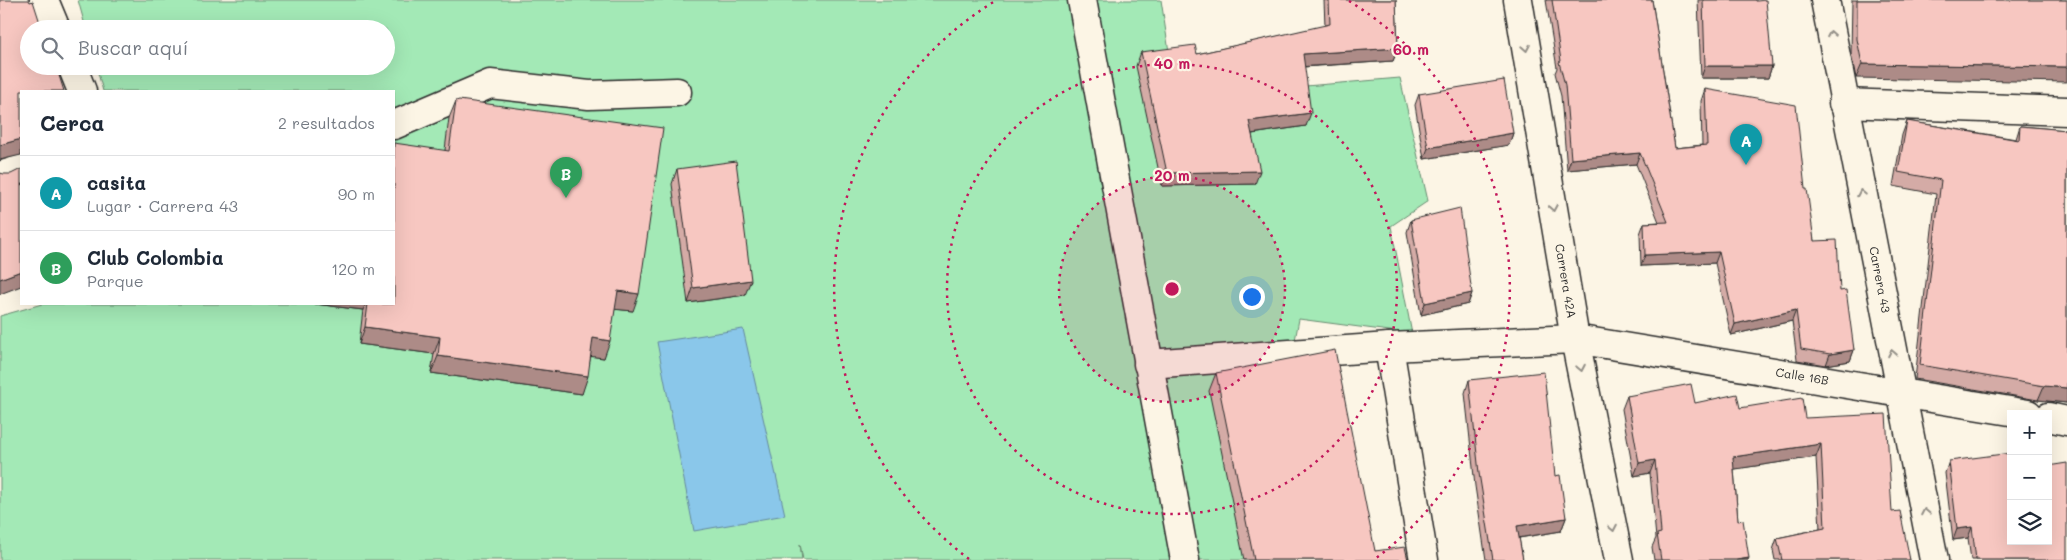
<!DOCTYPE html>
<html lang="es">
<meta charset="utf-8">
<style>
:root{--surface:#fff;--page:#f2f2f3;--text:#1f2937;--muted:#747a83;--line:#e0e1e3;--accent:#db2777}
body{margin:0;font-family:Mali,sans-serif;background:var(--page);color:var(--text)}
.controls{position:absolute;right:15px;bottom:15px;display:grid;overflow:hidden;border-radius:0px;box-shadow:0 5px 20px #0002}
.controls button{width:45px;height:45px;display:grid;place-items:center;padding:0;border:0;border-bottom:1px solid var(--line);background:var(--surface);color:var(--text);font:25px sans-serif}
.you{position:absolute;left:1251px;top:296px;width:18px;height:18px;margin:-12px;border:4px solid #fff;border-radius:50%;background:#1a73e8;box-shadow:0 0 0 8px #1a73e833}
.badge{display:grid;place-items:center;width:32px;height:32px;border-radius:50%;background:var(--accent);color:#fff;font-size:16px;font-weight:700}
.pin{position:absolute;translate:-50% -41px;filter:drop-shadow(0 1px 2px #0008)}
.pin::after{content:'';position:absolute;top:26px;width:18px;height:15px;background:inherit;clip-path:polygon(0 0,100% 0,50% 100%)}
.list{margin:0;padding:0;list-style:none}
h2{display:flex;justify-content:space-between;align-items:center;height:65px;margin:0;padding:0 20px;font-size:21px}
h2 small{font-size:16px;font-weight:400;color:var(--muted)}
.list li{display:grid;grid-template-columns:32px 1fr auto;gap:15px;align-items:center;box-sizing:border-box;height:75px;padding:0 20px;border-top:1px solid var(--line)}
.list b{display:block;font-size:19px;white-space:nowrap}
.list p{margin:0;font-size:16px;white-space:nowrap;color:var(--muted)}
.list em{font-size:16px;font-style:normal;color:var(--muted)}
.icon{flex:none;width:28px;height:28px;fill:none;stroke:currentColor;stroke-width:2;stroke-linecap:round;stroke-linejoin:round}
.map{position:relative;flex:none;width:2067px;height:560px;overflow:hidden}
.search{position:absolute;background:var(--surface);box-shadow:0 5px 20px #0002;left:20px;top:20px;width:375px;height:55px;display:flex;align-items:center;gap:12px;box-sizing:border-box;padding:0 18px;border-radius:28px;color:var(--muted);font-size:19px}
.panel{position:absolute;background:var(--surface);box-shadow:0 5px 20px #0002;left:20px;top:90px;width:375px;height:215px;border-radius:0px}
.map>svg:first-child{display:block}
.green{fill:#a3e9b6;stroke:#678a70}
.water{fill:#8ac7ea;stroke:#64899e}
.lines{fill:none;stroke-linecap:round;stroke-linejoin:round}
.minor-casing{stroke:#2b2b2b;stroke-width:31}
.minor{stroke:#fcf5e5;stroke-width:28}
.wall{fill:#d4aba6;stroke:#2b2b2b}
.shaded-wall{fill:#ad8b87;stroke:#2b2b2b}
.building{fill:#f7c7c1;stroke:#2b2b2b}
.oneway{stroke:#949088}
.ring{fill:none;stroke:#c2185b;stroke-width:2.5;stroke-dasharray:2.5 5}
.labels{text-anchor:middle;stroke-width:4.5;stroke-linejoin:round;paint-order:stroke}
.street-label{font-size:12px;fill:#2b2b2b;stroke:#fcf5e5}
.centre{fill:#c2185b;stroke:#fcf5e5;stroke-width:2.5}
.ring-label{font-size:15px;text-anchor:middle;font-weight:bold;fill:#c2185b;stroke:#fcf5e5;stroke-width:4.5;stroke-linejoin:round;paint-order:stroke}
</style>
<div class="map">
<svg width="2067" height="560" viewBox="0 0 2067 560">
<rect width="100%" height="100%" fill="#fcf5e5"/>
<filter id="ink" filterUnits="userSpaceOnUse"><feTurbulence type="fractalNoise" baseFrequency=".02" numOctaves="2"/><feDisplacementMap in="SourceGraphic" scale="10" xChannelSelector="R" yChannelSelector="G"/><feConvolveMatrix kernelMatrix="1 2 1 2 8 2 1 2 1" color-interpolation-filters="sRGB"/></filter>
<g filter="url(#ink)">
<!-- green -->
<path class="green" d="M 78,0 L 1161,0 L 1176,97 L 1400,78 L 1428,201 L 1391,226 L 1412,334 L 1299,319 L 1254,560 L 803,560 L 800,544 L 802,560 L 0,560 L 0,316 L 42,304 L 394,304 L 394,91 L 103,91 L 96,66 L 386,66 L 386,29 L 86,29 Z"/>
<!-- water -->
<path class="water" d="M 743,329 L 785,515 L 694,531 L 657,342 Z"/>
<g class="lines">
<defs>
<g id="minor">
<path d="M 44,0 L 56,29"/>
<path d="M 1082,0 L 1185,560"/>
<path id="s1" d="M 1518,0 L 1575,339 L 1619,560"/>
<path id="s2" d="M 1825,0 L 1934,560"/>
<path d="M 72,66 L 82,91"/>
<path d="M 1843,103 L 2067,111"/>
<path d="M 394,125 L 490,84 L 589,95 L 677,92"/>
<path d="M 0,176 L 21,169"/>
<path d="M 1389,347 L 1424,560"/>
<path id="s3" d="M 1148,364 L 1389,347 L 1575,339 L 2028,414"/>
<path d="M 2048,417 L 2067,421"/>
</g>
</defs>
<!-- minor casing -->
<use href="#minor" class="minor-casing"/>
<!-- minor -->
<use href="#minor" class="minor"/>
</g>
<!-- wall -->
<path class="wall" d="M 1324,0 L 1396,0 L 1398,48 L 1393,61 L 1304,67 L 1306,126 L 1252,134 L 1255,184 L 1162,186 L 1136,66 L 1141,52 L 1197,54 L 1325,26 Z
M 1546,0 L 1652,0 L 1675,148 L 1702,145 L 1701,101 L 1705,89 L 1805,189 L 1814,241 L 1840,291 L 1854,350 L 1850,361 L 1826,365 L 1797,360 L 1792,321 L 1731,335 L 1715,263 L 1641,266 L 1640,234 L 1644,223 L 1659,222 L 1636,164 L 1567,170 L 1561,96 L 1555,73 L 1557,68 Z
M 1698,0 L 1756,0 L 1772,66 L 1768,78 L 1701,78 Z
M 1852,0 L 2067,0 L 1856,78 L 1851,54 Z
M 1419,94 L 1513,133 L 1509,145 L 1424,159 L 1415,105 Z
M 456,101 L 633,311 L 615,309 L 604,358 L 591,356 L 582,394 L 431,373 L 434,354 L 359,344 L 363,310 L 315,304 L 394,304 L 445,150 L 449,118 Z
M 1907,121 L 2016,139 L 2020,126 L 2067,130 L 2067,403 L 2038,400 L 1915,379 L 1936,194 L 1893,186 L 1902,135 Z
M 677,169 L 745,295 L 688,303 L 672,184 Z
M 1411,220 L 1472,293 L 1468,304 L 1421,315 L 1407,232 Z
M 1216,373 L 1375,551 L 1408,560 L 1244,560 L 1209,391 Z
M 1469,380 L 1555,476 L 1566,518 L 1561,531 L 1519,538 L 1523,560 L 1486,560 L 1475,486 L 1465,393 Z
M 1627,396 L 1740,408 L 1805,418 L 1892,512 L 1910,560 L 1775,560 L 1773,550 L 1777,538 L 1820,529 L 1816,457 L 1734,469 L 1738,521 L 1748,560 L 1654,560 L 1652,547 L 1656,538 L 1650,473 L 1634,476 L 1622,409 Z
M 1949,461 L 2011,541 L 2067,560 L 1971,560 L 1968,538 L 1953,540 L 1945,473 Z"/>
<!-- shaded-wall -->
<path class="shaded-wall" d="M 1398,48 L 1393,61 L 1298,67 L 1303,54 Z
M 1862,64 L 2067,67 L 2067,82 L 1856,78 Z
M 1705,66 L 1772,66 L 1768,78 L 1701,78 Z
M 1311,113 L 1306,126 L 1244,135 L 1249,121 Z
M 1513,133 L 1509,145 L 1424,159 L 1428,148 Z
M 21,139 L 21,155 L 0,160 L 0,145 Z
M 1640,153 L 1636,164 L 1567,170 L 1571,159 Z
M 1260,171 L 1255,184 L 1162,186 L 1167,173 Z
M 1719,252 L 1715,263 L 1641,266 L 1645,255 Z
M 21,271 L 21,286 L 0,294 L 0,279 Z
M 751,280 L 745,295 L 688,303 L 693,288 Z
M 618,291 L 639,294 L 633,311 L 612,309 Z
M 1472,293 L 1468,304 L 1421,315 L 1425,303 Z
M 315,304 L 366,304 L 363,310 Z
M 1796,310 L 1792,321 L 1731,335 L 1735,324 Z
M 365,327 L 440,337 L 434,354 L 359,344 Z
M 593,338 L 610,341 L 604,358 L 587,356 Z
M 1854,350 L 1850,361 L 1826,365 L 1830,354 Z
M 438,356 L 588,376 L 582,394 L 431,373 Z
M 2044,386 L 2067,388 L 2067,403 L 2038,400 Z
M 1821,444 L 1816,457 L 1729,470 L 1733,457 Z
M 1655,460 L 1650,473 L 1634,476 L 1639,463 Z
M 1566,518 L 1561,531 L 1512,539 L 1517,526 Z
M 1972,527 L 1968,538 L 1953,540 L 1957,529 Z
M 1749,558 L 1748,560 L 1736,560 Z"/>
<!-- building -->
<path class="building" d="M 0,0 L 29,0 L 30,2 L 33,1 L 42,29 L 29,29 L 29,66 L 56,66 L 64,91 L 21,91 L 21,139 L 0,145 Z
M 1329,0 L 1396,0 L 1398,48 L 1303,54 L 1311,113 L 1249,121 L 1260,171 L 1167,173 L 1141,52 L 1195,45 L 1197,54 L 1330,24 Z
M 1552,0 L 1652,0 L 1675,148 L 1707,145 L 1705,89 L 1796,105 L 1805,189 L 1807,189 L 1814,241 L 1837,240 L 1840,291 L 1846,290 L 1854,350 L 1830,354 L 1801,349 L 1796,310 L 1735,324 L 1719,252 L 1645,255 L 1644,223 L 1668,222 L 1640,153 L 1571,159 L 1565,85 L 1559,62 L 1561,61 Z
M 1703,0 L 1756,0 L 1756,1 L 1766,0 L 1772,66 L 1705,66 Z
M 1857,0 L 2067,0 L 2067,67 L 1862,64 L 1857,39 Z
M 1504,80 L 1513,133 L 1428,148 L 1419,94 Z
M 459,100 L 663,128 L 639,294 L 618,291 L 610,341 L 593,338 L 588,376 L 438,356 L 440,337 L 365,327 L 368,304 L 394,304 L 394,143 L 449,151 L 456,101 Z
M 1907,121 L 2019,140 L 2020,126 L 2067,130 L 2067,388 L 2044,386 L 1920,365 L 1941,180 L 1898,172 Z
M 736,161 L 751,280 L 693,288 L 677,169 Z
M 21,169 L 21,271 L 0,279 L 0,173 L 4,174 L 11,174 Z
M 1460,208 L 1472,293 L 1425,303 L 1411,220 Z
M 1335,350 L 1375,551 L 1405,547 L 1408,560 L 1254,560 L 1216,373 Z
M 1544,372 L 1555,476 L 1560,475 L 1566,518 L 1517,526 L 1523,560 L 1493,560 L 1479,473 L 1469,380 Z
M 1691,384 L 1695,403 L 1737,394 L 1740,408 L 1802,398 L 1805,418 L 1886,414 L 1892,512 L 1900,511 L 1910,560 L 1782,560 L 1777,538 L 1825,528 L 1821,444 L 1733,457 L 1738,521 L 1743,520 L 1749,558 L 1736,560 L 1661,560 L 1657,534 L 1661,533 L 1655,460 L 1639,463 L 1627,396 Z
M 2011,453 L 2011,541 L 2048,541 L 2048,466 L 2067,463 L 2067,560 L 1976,560 L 1972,527 L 1957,529 L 1949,461 Z"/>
<!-- one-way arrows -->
<defs><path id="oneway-chevron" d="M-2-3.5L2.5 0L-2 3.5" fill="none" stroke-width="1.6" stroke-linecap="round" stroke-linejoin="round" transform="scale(1.25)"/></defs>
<g class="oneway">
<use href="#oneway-chevron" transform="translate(1831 34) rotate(-100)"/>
<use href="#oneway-chevron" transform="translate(1526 48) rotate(80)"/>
<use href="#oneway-chevron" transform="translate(1861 193) rotate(-101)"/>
<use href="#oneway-chevron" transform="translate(1553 208) rotate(80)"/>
<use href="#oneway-chevron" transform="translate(1892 353) rotate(-101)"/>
<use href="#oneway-chevron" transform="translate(1581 368) rotate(79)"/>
<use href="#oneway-chevron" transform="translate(1925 512) rotate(-101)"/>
<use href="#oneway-chevron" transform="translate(1613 528) rotate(79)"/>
</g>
</g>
<!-- distance rings -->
<circle cx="1172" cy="289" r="113" fill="#c2185b" fill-opacity=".12"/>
<g class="ring">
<circle cx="1172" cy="289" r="113"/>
<circle cx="1172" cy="289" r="225"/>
<path d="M969 559A338 338 0 0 1 995 1M1349 1A338 338 0 0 1 1375 559"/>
</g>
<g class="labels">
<!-- street labels -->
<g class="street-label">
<text dy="4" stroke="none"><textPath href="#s2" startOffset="285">Carrera 43</textPath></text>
<text dy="4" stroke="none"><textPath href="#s1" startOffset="285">Carrera 42A</textPath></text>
<text dy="4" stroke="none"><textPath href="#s3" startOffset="658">Calle 16B</textPath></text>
</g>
</g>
<circle cx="1172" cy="289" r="8" class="centre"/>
<g class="ring-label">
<text x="1411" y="55">60 m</text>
<text x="1172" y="69">40 m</text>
<text x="1172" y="181">20 m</text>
</g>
</svg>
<div class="controls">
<button>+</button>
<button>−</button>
<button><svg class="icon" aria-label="layers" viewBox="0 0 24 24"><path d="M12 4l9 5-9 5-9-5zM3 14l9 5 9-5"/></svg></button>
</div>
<div class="you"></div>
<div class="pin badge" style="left:1746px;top:165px;background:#0f9aa8">A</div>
<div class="pin badge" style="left:566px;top:198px;background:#2e9e5b">B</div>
<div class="search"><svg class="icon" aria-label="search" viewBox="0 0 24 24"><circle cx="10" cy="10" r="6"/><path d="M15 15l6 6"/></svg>Buscar aquí</div>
<section class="panel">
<h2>Cerca<small>2 resultados</small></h2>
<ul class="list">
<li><span class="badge" style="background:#0f9aa8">A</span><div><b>casita</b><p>Lugar · Carrera 43</p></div><em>90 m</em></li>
<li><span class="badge" style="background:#2e9e5b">B</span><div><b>Club Colombia</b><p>Parque</p></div><em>120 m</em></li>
</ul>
</section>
</div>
